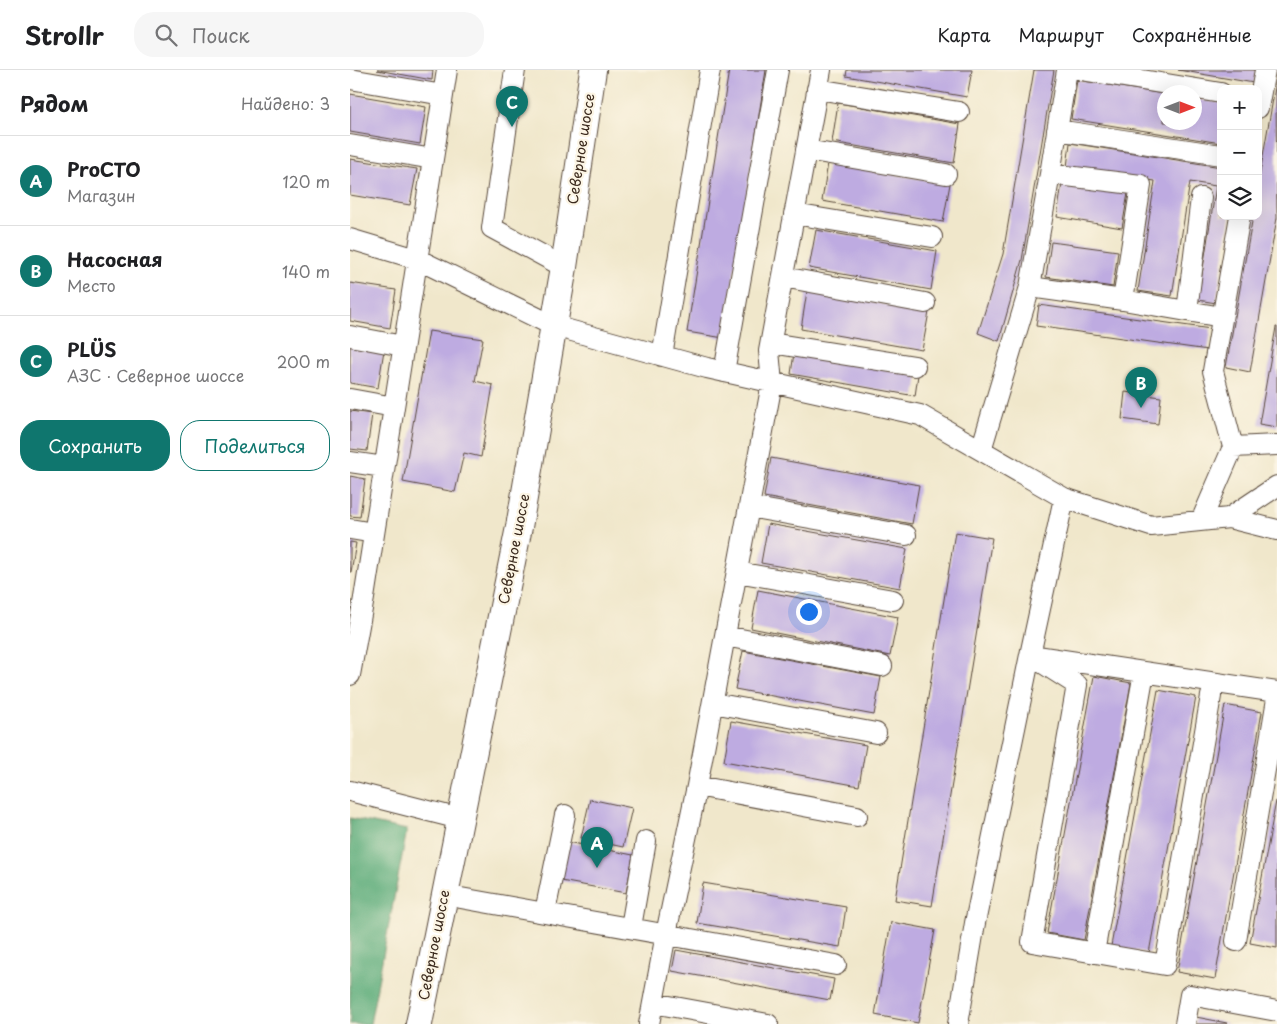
<!DOCTYPE html>
<html lang="ru">
<meta charset="utf-8">
<style>
:root{--surface:#fff;--page:#f6f6f6;--text:#202124;--muted:#757577;--line:#e0e0e0;--accent:#0f766e}
body{margin:0;font-family:"Playpen Sans",sans-serif;background:var(--page);color:var(--text)}
.controls{position:absolute;right:15px;top:15px;display:grid;overflow:hidden;border-radius:10px;box-shadow:0 5px 20px #0002}
.controls button{width:45px;height:45px;display:grid;place-items:center;padding:0;border:0;border-bottom:1px solid var(--line);background:var(--surface);color:var(--text);font:25px sans-serif}
.compass{position:absolute;left:807px;top:15px;width:45px;height:45px;border-radius:50%;background:var(--surface);box-shadow:0 5px 20px #0002;rotate:90deg}
.you{position:absolute;left:458px;top:541px;width:18px;height:18px;margin:-12px;border:4px solid #fff;border-radius:50%;background:#1a73e8;box-shadow:0 0 0 8px #1a73e833}
.badge{display:grid;place-items:center;width:32px;height:32px;border-radius:50%;background:var(--accent);color:#fff;font-size:16px;font-weight:700}
.pin{position:absolute;translate:-50% -41px;filter:drop-shadow(0 1px 2px #0008)}
.pin::after{content:'';position:absolute;top:26px;width:18px;height:15px;background:inherit;clip-path:polygon(0 0,100% 0,50% 100%)}
.list{margin:0;padding:0;list-style:none}
h2{display:flex;justify-content:space-between;align-items:center;height:65px;margin:0;padding:0 20px;font-size:21px}
h2 small{font-size:16px;font-weight:400;color:var(--muted)}
.list li{display:grid;grid-template-columns:32px 1fr auto;gap:15px;align-items:center;box-sizing:border-box;height:90px;padding:0 20px;border-top:1px solid var(--line)}
.list b{display:block;font-size:19px;white-space:nowrap}
.list p{margin:0;font-size:16px;white-space:nowrap;color:var(--muted)}
.list em{font-size:16px;font-style:normal;color:var(--muted)}
.actions{display:flex;gap:10px;padding:15px 20px}
.actions a{flex:1;padding:11px 0;border:1px solid var(--accent);border-radius:20px;text-align:center;font-size:18px;color:var(--accent)}
.actions .main{background:var(--accent);color:#fff}
.icon{flex:none;width:28px;height:28px;fill:none;stroke:currentColor;stroke-width:2;stroke-linecap:round;stroke-linejoin:round}
.map{position:relative;flex:none;width:927px;height:954px;overflow:hidden}
header{display:flex;align-items:center;gap:30px;box-sizing:border-box;height:70px;padding:0 25px;background:var(--surface);border-bottom:1px solid var(--line)}
header strong{font-size:24px}
nav{display:flex;gap:28px;margin-inline-start:auto;font-size:18px}
.search{width:350px;height:45px;background:var(--page);display:flex;align-items:center;gap:12px;box-sizing:border-box;padding:0 18px;border-radius:20px;color:var(--muted);font-size:19px}
main{display:flex}
aside{flex:1;background:var(--surface)}
.map>svg:first-child{display:block}
.forest{fill:#5cac79;stroke:#4c6b4c}
.building{fill:#beabe1}
.lines{fill:none;stroke-linecap:round;stroke-linejoin:round}
.minor-casing{stroke:#564638;stroke-width:22}
.major-casing{stroke:#564638;stroke-width:28}
.minor{stroke:#fff;stroke-width:20}
.major{stroke:#fff;stroke-width:26}
.labels{text-anchor:middle;stroke-width:4.5;stroke-linejoin:round;paint-order:stroke}
.street-label{font-size:14px;fill:#3b2a1e;stroke:#fcf5e5}
</style>
<header>
<strong>Strollr</strong>
<div class="search"><svg class="icon" aria-label="search" viewBox="0 0 24 24"><circle cx="10" cy="10" r="6"/><path d="M15 15l6 6"/></svg>Поиск</div>
<nav><a>Карта</a><a>Маршрут</a><a>Сохранённые</a></nav>
</header>
<main>
<aside>
<h2>Рядом<small>Найдено: 3</small></h2>
<ul class="list">
<li><span class="badge">A</span><div><b>ProСТО</b><p>Магазин</p></div><em>120 m</em></li>
<li><span class="badge">B</span><div><b>Насосная</b><p>Место</p></div><em>140 m</em></li>
<li><span class="badge">C</span><div><b>PLÜS</b><p>АЗС · Северное шоссе</p></div><em>200 m</em></li>
</ul>
<div class="actions"><a class="main">Сохранить</a><a>Поделиться</a></div>
</aside>
<div class="map">
<svg width="927" height="954" viewBox="0 0 927 954">
<rect width="100%" height="100%" fill="#fcf5e5"/>
<filter id="ink" filterUnits="userSpaceOnUse"><feTurbulence type="fractalNoise" baseFrequency=".02" numOctaves="2"/><feDisplacementMap in="SourceGraphic" scale="10" xChannelSelector="R" yChannelSelector="G"/><feConvolveMatrix kernelMatrix="1 2 1 2 8 2 1 2 1" color-interpolation-filters="sRGB"/></filter>
<filter id="wash" filterUnits="userSpaceOnUse"><feTurbulence type="fractalNoise" baseFrequency=".0096" numOctaves="4" result="noise"/><feDisplacementMap in="SourceGraphic" scale="20" xChannelSelector="R" yChannelSelector="G"/><feGaussianBlur stdDeviation="1.12" result="paint"/><feColorMatrix in="noise" values="0 0 0 0 0 0 0 0 0 0 0 0 0 0 0 0 0 1.4 0 .05"/><feComposite in="paint" operator="in"/></filter>
<g filter="url(#wash)">
<rect width="100%" height="100%" fill="#f0e7cb"/>
<!-- forest -->
<path class="forest" d="M 0,748 L 57,760 L 20,954 L 0,954 Z"/>
<g id="blocks">
<!-- building -->
<path class="building" d="M 27,0 L 83,0 L 82,10 Z
M 379,0 L 416,0 L 374,268 L 337,262 Z
M 497,0 L 622,0 L 617,27 L 496,6 Z
M 684,0 L 704,0 L 672,190 L 649,271 L 628,263 L 653,184 Z
M 828,0 L 906,0 L 904,13 Z
M 727,10 L 814,24 L 814,52 L 844,52 L 844,29 L 871,33 L 871,73 L 721,49 Z
M 926,12 L 927,148 L 900,302 L 876,297 L 903,146 L 908,146 L 908,114 Z
M 0,24 L 76,37 L 70,74 L 0,62 Z
M 488,33 L 610,54 L 604,93 L 482,72 Z
M 720,73 L 871,97 L 871,146 L 880,146 L 866,233 L 848,230 L 866,116 L 840,112 L 822,226 L 788,221 L 805,111 L 717,97 Z
M 0,89 L 67,99 L 60,135 L 0,125 Z
M 478,93 L 600,114 L 593,152 L 472,131 Z
M 712,113 L 778,123 L 772,158 L 707,147 Z
M 466,160 L 587,181 L 581,220 L 459,198 Z
M 701,172 L 768,181 L 763,217 L 696,207 Z
M 0,213 L 46,220 L 40,258 L 0,251 Z
M 457,221 L 579,242 L 572,280 L 451,259 Z
M 689,235 L 861,259 L 858,280 L 686,256 Z
M 926,257 L 927,257 L 927,357 L 909,354 Z
M 79,261 L 133,269 L 125,311 L 143,315 L 131,387 L 114,383 L 105,422 L 53,412 Z
M 0,274 L 34,280 L 28,318 L 0,313 Z
M 444,283 L 568,305 L 565,326 L 441,304 Z
M 775,322 L 811,327 L 808,354 L 772,349 Z
M 0,341 L 22,344 L 17,381 L 0,379 Z
M 421,388 L 569,415 L 562,454 L 414,427 Z
M 0,406 L 15,409 L 10,447 L 0,446 Z
M 418,454 L 557,479 L 550,518 L 411,493 Z
M 605,462 L 642,468 L 582,836 L 545,830 Z
M 0,472 L 6,473 L 1,502 L 0,502 Z
M 408,520 L 548,547 L 540,586 L 401,558 Z
M 393,581 L 531,607 L 524,645 L 385,619 Z
M 744,606 L 781,613 L 734,870 L 697,863 Z
M 808,620 L 846,627 L 799,883 L 761,876 Z
M 875,635 L 912,642 L 865,909 L 827,902 Z
M 381,651 L 516,675 L 509,716 L 374,691 Z
M 240,729 L 282,738 L 273,777 L 231,768 Z
M 926,731 L 927,731 L 927,878 L 900,873 Z
M 218,772 L 283,785 L 276,823 L 211,811 Z
M 353,813 L 496,837 L 490,877 L 347,853 Z
M 541,852 L 585,860 L 568,953 L 525,945 Z
M 326,880 L 484,909 L 480,930 L 322,901 Z
M 846,947 L 877,953 L 877,954 L 845,954 Z"/>
</g>
</g>
<g filter="url(#ink)">
<use href="#blocks" fill-opacity="0" stroke="#564638" stroke-width="1"/>
<g class="lines">
<defs>
<path id="minor" d="M 165,0 L 142,158 L 214,197
M 471,0 L 419,281 L 422,313 L 347,716 L 507,746
M 731,0 L 871,23
M 0,9 L 93,25
M 467,19 L 609,42
M 908,38 L 915,0
M 707,60 L 871,85
M 0,75 L 83,89
M 456,80 L 596,104
M 700,104 L 717,0
M 444,144 L 582,167
M 0,169 L 67,189 L 204,256 L 357,298 L 570,345 L 714,428 L 680,585 L 727,615 L 682,872 L 815,895 L 861,626
M 433,207 L 575,233
M 773,230 L 872,247
M 837,241 L 851,128
M 0,266 L 53,276
M 421,273 L 565,296
M 312,286 L 360,0
M 374,302 L 428,0
M 0,329 L 44,337
M 883,377 L 927,375
M 631,380 L 680,217 L 773,230 L 791,115 L 700,104 L 680,217
M 0,392 L 34,397
M 714,428 L 801,456 L 879,448 L 927,416
M 399,437 L 556,465
M 879,448 L 927,460
M 851,451 L 883,377 L 863,301 L 890,146
M 0,459 L 24,463
M 387,502 L 543,530
M 375,566 L 532,596
M 0,605 L 14,528 L 97,0
M 363,633 L 526,663
M 0,721 L 110,749
M 94,825 L 486,895
M 195,842 L 215,745
M 281,857 L 296,771
M 886,871 L 927,629
M 744,883 L 794,602
M 303,933 L 418,954
M 299,954 L 316,864 L 347,716
M 608,954 L 625,853 L 680,585 L 927,622
M 835,954 L 840,925 L 927,941"/>
<path id="major" d="M 69,954 L 169,457 L 214,197 L 243,0"/>
</defs>
<!-- minor casing -->
<use href="#minor" class="minor-casing"/>
<!-- major casing -->
<use href="#major" class="major-casing"/>
<!-- minor -->
<use href="#minor" class="minor"/>
<!-- major -->
<use href="#major" class="major"/>
</g>
</g>
<g class="labels">
<!-- street labels -->
<g class="street-label">
<text transform="translate(231 79) rotate(-81)" y="5">Северное шоссе</text>
<text transform="translate(164 479) rotate(-79)" y="5">Северное шоссе</text>
<text transform="translate(84 875) rotate(-79)" y="5">Северное шоссе</text>
</g>
</g>
</svg>
<div class="controls">
<button>+</button>
<button>−</button>
<button><svg class="icon" aria-label="layers" viewBox="0 0 24 24"><path d="M12 4l9 5-9 5-9-5zM3 14l9 5 9-5"/></svg></button>
</div>
<svg class="compass" viewBox="-18 -18 36 36"><path d="M0-13l5 13h-10z" fill="#e53935"/><path d="M0 13l5-13h-10z" fill="#757577"/></svg>
<div class="you"></div>
<div class="pin badge" style="left:247px;top:798px">A</div>
<div class="pin badge" style="left:791px;top:338px">B</div>
<div class="pin badge" style="left:162px;top:57px">C</div>
</div>
</main>
